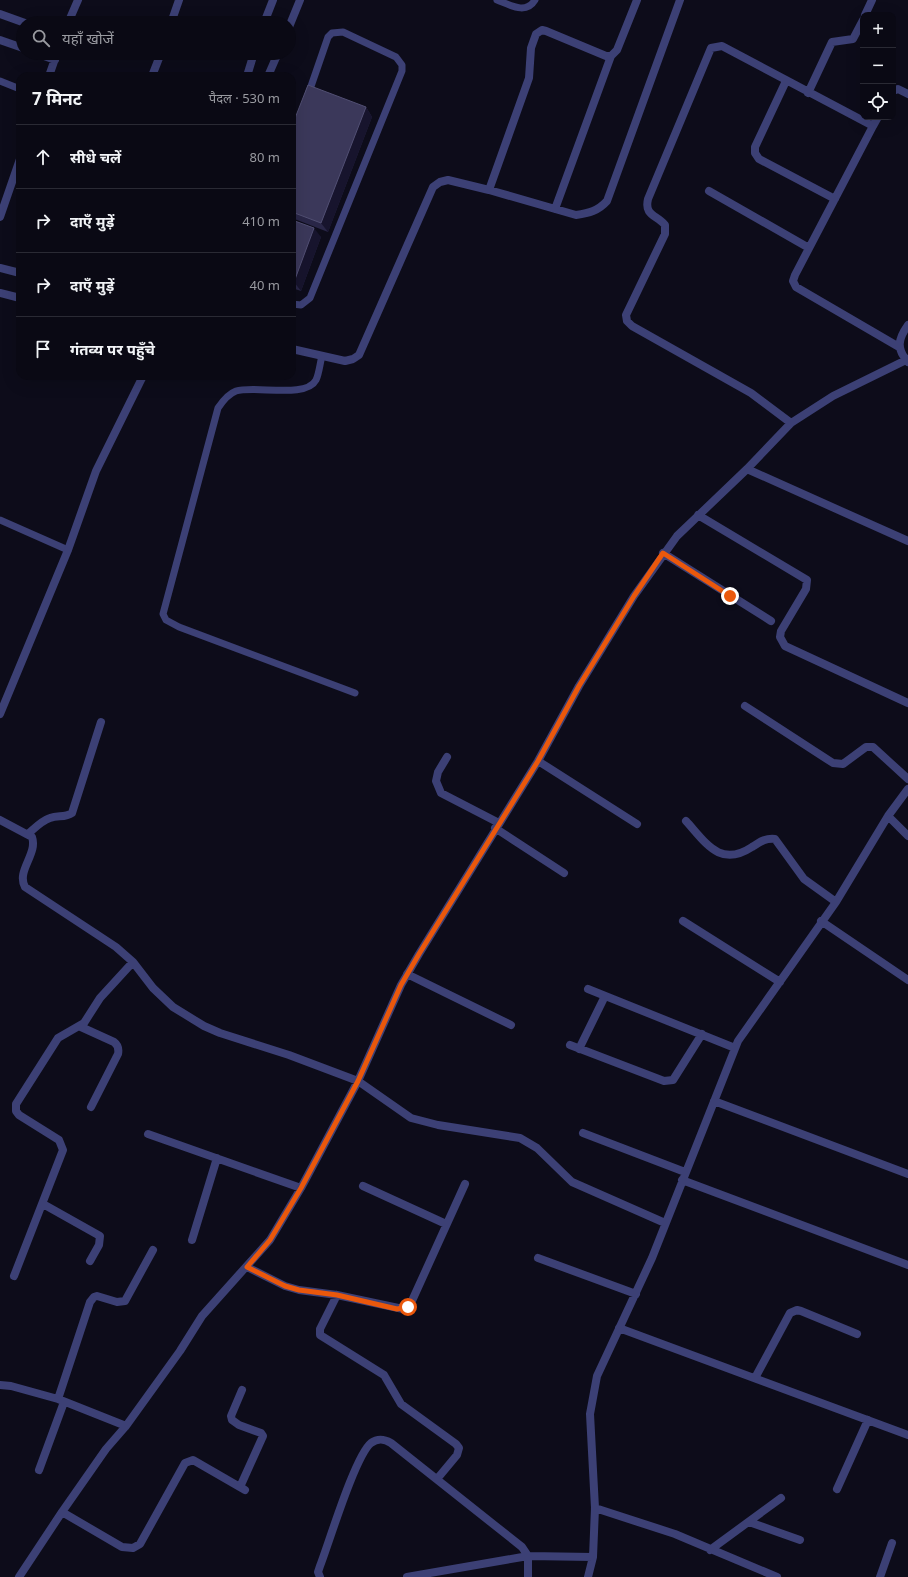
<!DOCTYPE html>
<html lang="hi">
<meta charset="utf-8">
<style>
:root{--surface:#0a0914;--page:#13121d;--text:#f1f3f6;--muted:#999aa0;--line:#2a2a34}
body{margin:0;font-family:"Noto Sans","Noto Sans Devanagari",sans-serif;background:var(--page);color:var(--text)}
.controls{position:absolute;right:12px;top:12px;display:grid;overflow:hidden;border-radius:8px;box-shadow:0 4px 16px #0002}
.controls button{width:36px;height:36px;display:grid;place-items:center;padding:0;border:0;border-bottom:1px solid var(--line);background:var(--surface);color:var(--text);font:20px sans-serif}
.stop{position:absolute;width:12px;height:12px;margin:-9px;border:3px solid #ea580c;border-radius:50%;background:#fff}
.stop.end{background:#ea580c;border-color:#fff;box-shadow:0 1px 4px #0008}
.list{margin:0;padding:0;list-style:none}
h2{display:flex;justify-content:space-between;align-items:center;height:52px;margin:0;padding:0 16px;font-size:17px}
h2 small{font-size:13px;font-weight:400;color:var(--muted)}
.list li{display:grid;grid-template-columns:26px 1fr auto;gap:12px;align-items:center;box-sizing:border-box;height:64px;padding:0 16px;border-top:1px solid var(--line)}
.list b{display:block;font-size:15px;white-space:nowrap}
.list em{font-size:13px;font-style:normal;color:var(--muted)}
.icon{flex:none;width:22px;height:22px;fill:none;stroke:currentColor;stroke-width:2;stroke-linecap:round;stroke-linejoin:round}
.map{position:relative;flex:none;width:908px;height:1577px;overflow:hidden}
.search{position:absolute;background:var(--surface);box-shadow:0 4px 16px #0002;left:16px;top:16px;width:280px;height:44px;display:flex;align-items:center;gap:10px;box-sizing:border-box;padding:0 14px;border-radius:22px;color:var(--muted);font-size:15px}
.panel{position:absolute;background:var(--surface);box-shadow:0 4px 16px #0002;left:16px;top:72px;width:280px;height:308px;border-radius:12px}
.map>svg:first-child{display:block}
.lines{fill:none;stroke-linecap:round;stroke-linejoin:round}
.lane{stroke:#3c4075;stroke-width:7}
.street{stroke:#3c4075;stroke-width:8}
.wall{fill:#292647}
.shaded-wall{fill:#17142d}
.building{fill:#3b385a;stroke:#514f73}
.route{stroke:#ea580c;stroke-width:5}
</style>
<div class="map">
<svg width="908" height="1577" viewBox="0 0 908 1577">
<rect width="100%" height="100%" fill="#0d0c1a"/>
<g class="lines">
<!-- lane -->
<path class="lane" d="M 497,0 C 510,5 526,15 535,0
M 0,81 L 20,89
M 292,304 L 301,305 L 310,298 L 402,71 L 402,65 L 396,57 L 343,32 L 332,33 L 328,37 L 308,95
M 322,356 C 320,363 319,374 316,380 C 306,399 255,385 236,391 C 228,394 222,402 218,408 L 163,614 L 166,620 L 179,627 L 355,693
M 0,520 L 68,550"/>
<!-- street -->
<path class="street" d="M 0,14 L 25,23
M 865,15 L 872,0
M 68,23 L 78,0
M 171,23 L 179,0
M 264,23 L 273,0
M 289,27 L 300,0
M 0,40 L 23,48
M 36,53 L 55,60
M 49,76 L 57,53
M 152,76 L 161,53
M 247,76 L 254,53
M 268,76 L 278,53
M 786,81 L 755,147 L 755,153 L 759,159 L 835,199
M 893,91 L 898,89 L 908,94
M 808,93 L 832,42 L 853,39 L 863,20
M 873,126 L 878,117
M 489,190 L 529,78 L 531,48 L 536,34 L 542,30 L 546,31 L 606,56 L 611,56 L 617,50 L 637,0
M 709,191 L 809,248
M 555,209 L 611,56
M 0,217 L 20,159
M 0,268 L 20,273
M 0,293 L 20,298
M 908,325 C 898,339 896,349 908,362
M 292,349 L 345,361 L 353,359 L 359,355 L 433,187 L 440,182 L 448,180 L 489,190 L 576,215 C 589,213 598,211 607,201 L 680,0
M 791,423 L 751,393 L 632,326 L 627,321 L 626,315 L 665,234 L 665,225 C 657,215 644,216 648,199 L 711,48 L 722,46 L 873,126 L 795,275 L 793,281 L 796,287 L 899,347
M 747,469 L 908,541
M 698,515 L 807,580 L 806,589 L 781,631 L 780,637 L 785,646 L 908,703
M 663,553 L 771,621
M 745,706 L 833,763 L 843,764 L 866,747 L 873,747 L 908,779
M 0,714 L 68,550 L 96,471 L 143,376
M 447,757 L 438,772 L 436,781 L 441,793 L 499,823
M 538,761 L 637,824
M 888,816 L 908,836
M 0,820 L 32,837 C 38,854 16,871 25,887 L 116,947 L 133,962 L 153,988 L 173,1007 L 204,1026 L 220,1033 L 289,1055 L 358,1081 L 411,1118 L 438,1125 L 520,1138 L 537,1148 L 572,1182 L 665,1223
M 686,821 C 706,843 720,868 752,847 C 760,842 765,838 775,839 L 804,879 L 836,902
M 495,828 L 564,873
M 28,834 C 35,828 41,821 50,818 C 58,815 65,818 72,813 L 101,722
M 683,921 L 780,982
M 821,921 L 908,980
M 407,974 L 511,1025
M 588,989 L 735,1048
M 81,1027 L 114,1042 C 118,1045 119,1049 118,1054 L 91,1107
M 570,1045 L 664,1081 L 673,1080 L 702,1034
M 579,1049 L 605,996
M 714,1101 L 908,1174
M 583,1133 L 685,1172
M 148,1134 L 301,1188
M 682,1180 L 908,1265
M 363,1186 L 446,1224
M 43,1204 L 100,1236 L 99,1245 L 90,1261
M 192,1240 L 217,1158
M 538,1258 L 636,1294
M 247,1267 L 285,1286 L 299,1290 L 337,1295 L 403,1309 L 411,1303 L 465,1184
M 14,1276 L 63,1150 L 59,1140 L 19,1115 L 16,1111 L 16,1104 L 58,1038 L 84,1023 L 100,998 L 133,962
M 337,1295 L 320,1329 L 320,1335 L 384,1375 L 401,1404 L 456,1444 L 459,1448 L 457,1455 L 437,1479
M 619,1328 L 908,1435
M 755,1378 L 790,1313 L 797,1310 L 801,1311 L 857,1334
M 0,1385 L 11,1386 L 58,1399 L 126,1426
M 58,1399 L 90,1302 L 94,1297 L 97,1296 L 117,1302 L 125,1301 L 153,1250
M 39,1470 L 64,1402
M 240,1487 L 263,1436 L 261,1433 L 239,1425 L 232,1420 L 231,1416 L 242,1390
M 837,1489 L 868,1420
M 595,1508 L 675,1534 L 777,1577
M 62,1512 L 122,1547 L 133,1548 L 140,1544 L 185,1463 L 193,1460 L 245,1490
M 749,1522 L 800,1540
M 710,1550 L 781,1498
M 19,1577 L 62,1512 L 106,1449 L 126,1426 L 180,1351 L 202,1316 L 270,1240 L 301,1188 L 358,1081 L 401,985 L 419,954 L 538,761 L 579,686 L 634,596 L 677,536 L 747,469 L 791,423 L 833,396 L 908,359
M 320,1577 L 318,1572 L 320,1566 C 329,1543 355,1456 371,1443 C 378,1438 384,1439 391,1443 L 522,1547 L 528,1556 L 593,1557
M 407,1577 L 528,1556 L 528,1577
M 588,1577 L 593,1557 L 595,1508 L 590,1414 L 597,1376 L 652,1258 L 738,1041 L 836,902 L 888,816 L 908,789
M 880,1577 L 892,1543"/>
</g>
<!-- wall -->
<path class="wall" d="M 366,107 L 372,117 L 328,232 L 292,218 L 292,126 Z
M 292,220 L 321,237 L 301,291 L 292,288 Z"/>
<!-- shaded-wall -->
<path class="shaded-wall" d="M 366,107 L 372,117 L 328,232 L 321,223 Z
M 314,228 L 321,237 L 301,291 L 294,282 Z"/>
<!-- building -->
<path class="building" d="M 308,85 L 366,107 L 321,223 L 292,212 L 292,126 Z
M 292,220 L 314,228 L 294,282 L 292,281 Z"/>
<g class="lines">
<!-- route -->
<path class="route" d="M 408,1307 L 397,1309 L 337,1295 L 299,1290 L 285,1286 L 247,1267 L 270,1240 L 301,1188 L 358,1081 L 401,985 L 419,954 L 538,761 L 579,686 L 634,596 L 663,553 L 730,596"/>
</g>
</svg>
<div class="controls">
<button>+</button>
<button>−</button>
<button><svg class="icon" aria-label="locate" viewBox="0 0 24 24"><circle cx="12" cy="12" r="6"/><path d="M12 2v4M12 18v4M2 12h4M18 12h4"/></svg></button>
</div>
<div class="stop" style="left:408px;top:1307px"></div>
<div class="stop end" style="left:730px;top:596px"></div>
<div class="search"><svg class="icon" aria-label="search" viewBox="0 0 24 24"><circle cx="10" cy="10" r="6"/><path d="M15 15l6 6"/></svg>यहाँ खोजें</div>
<section class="panel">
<h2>7 मिनट<small>पैदल · 530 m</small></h2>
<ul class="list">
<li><svg class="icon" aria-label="ahead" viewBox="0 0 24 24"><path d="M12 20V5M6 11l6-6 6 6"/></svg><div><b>सीधे चलें</b></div><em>80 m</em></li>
<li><svg class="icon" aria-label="right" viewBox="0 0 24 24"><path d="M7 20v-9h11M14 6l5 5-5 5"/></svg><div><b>दाएँ मुड़ें</b></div><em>410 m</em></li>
<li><svg class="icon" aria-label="right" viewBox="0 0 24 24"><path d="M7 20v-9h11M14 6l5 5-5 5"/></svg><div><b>दाएँ मुड़ें</b></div><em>40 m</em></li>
<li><svg class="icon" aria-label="arrive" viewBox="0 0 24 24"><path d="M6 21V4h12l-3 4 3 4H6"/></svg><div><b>गंतव्य पर पहुँचे</b></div></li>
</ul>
</section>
</div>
